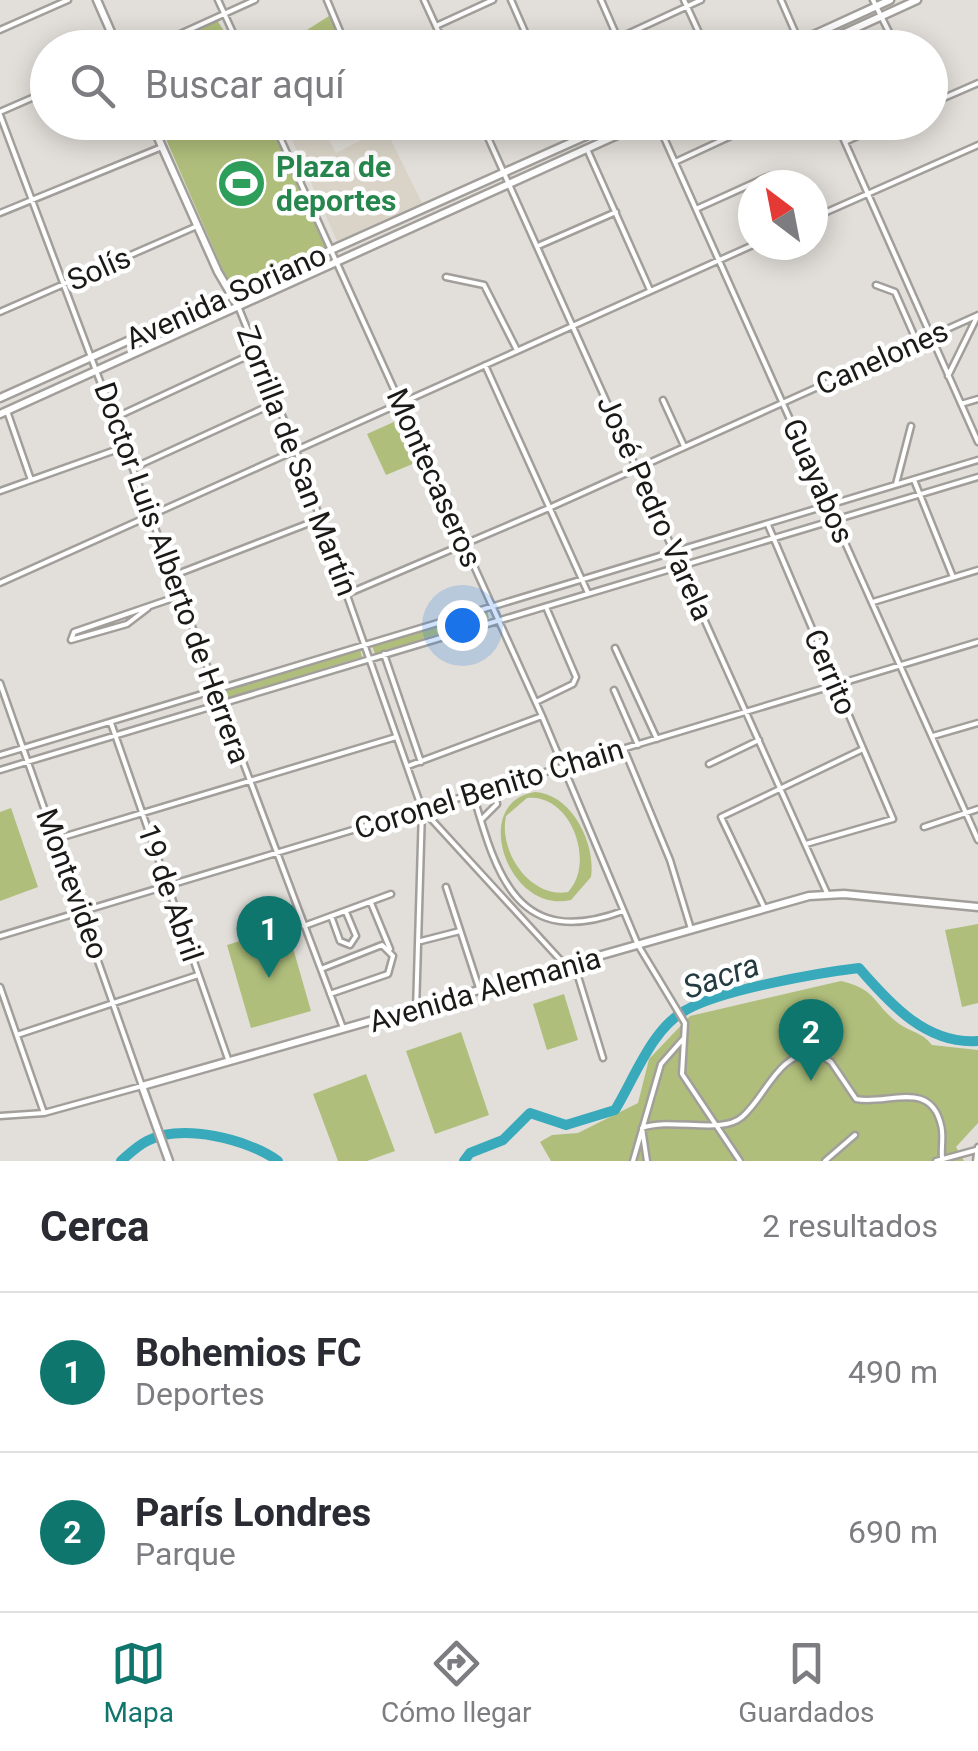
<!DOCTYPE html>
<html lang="es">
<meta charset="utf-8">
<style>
:root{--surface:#fff;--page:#f7f7f7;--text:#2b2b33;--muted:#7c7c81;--line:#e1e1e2;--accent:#0f766e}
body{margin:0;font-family:Roboto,sans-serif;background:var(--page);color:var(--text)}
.compass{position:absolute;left:738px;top:170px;width:90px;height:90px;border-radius:50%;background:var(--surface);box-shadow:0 5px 25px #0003;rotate:328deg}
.you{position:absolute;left:462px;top:625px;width:35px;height:35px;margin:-25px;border:8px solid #fff;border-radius:50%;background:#1a73e8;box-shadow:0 0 0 15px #1a73e833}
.badge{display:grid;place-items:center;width:65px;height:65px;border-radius:50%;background:var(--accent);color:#fff;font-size:32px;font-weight:700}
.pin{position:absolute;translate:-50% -82px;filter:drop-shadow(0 2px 5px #0008)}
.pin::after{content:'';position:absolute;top:52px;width:35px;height:30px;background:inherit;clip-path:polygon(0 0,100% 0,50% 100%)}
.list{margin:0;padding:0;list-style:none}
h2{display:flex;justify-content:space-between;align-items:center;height:130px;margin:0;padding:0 40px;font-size:42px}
h2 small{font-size:32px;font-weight:400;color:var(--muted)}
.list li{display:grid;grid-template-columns:65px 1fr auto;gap:30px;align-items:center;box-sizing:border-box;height:160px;padding:0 40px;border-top:2px solid var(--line)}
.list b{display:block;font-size:38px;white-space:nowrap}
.list p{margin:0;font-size:32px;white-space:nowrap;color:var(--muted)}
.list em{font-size:32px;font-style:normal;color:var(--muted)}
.icon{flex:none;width:55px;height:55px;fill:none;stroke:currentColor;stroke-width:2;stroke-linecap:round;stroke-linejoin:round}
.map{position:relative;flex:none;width:978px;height:1161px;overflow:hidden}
.search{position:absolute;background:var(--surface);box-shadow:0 5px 25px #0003;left:30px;right:30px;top:30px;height:110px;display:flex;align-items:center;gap:25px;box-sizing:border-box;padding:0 35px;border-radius:55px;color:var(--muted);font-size:38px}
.sheet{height:450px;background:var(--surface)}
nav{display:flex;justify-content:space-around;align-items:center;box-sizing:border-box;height:140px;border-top:2px solid var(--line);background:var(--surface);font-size:28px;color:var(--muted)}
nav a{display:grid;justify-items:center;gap:5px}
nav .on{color:var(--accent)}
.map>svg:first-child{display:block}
.built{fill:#dad4c8}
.green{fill:#afbe7b;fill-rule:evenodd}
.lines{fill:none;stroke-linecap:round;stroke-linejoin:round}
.river{stroke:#39aabb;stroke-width:10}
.street-casing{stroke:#a29f9b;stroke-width:9}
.secondary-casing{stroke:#a29f9b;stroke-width:11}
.street{stroke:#fff;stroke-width:4}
.secondary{stroke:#fff;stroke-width:6}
.labels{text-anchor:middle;stroke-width:9;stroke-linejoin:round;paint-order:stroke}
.leisure-label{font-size:30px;font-weight:bold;fill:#27864d;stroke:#fff;text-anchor:start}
.street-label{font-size:30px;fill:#1b1a18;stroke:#fff}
.water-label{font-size:32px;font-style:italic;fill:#243c41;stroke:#fff}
</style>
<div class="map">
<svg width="978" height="1161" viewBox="0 0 978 1161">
<rect width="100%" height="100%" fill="#e2dfda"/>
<!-- built -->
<path class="built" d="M 322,126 L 336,153 L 385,128 L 422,203 L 337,241 L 292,140 Z"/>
<!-- green -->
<path class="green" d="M 329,16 L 344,47 L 280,47 Z
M 217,20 L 234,47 L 156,47 Z
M 159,123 L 269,123 L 326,249 L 242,288 L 229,284 Z
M 396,421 L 415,463 L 386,475 L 367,434 Z
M 487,610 L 489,618 L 375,654 L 372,646 Z
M 360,649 L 362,657 L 225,699 L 222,691 Z
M 535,792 C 572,794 596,844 591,877 L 571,900 C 508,915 469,802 535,792 ZM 527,798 C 571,793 596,863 568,892 C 531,899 498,852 506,816 Z
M 11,808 L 38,887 L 0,901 L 0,812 Z
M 978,924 L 978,1003 L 962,1007 L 945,930 Z
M 287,927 L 311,1011 L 251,1028 L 227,945 Z
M 841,981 C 878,990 872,1003 898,1023 C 910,1032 922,1032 932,1045 L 978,1050 L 978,1123 L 956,1147 L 964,1161 L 551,1161 L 540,1142 L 552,1135 L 578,1133 L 638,1103 L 649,1059 L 690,1016 Z
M 564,994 L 578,1040 L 547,1050 L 533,1004 Z
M 461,1032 L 489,1115 L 435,1134 L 406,1051 Z
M 366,1074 L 395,1151 L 367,1161 L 338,1161 L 313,1094 Z"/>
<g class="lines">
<!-- river -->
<path class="river" d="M 121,1161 C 129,1154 137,1146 147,1141 C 182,1123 248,1139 278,1161
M 464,1161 L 470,1153 L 503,1140 L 530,1113 L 566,1125 L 615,1110 C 634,1079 652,1028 686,1010 C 721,990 817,973 859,968 C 890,1004 927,1045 978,1041"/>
<defs>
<path id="street" d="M 218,0 L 240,48
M 327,0 L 347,48
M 424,0 L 446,48
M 511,0 L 532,48
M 601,0 L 622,48
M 684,0 L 706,48
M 781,0 L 802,48
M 873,0 L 897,48
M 436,26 L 493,0
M 0,30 L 68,0
M 149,48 L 255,0
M 597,48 L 701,0
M 930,104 L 978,83
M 0,112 L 48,91
M 0,115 L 343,1028
M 273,122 L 542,716 L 638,945 L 685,1023 L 682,1074 L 740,1161
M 481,122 L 827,893
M 567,122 L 576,141
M 657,122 L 978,840
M 836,122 L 978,442
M 694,126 L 701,122
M 845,142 L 888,122
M 587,149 L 650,290
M 675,162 L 729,137 L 727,122
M 696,209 L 769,176
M 0,213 L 162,147
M 813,218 L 978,145
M 538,246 L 616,212
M 446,277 L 484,285 L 517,350
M 876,285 L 895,292 L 917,342
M 238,306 L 296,450 L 422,809 L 416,1011
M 0,312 L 197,226
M 485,365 L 588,593
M 948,376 L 978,315
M 663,400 L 684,446
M 961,404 L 978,399
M 7,411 L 31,480
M 114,418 L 258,351
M 133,468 L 277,402
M 914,480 L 953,577
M 896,484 L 911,426
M 0,491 L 124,447
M 768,525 L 893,819 L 806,844
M 172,576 L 320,519
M 0,583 L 753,245
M 347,594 L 549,508 L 978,315
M 873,602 L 978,570
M 148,608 L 127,624 L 71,640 L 74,632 L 179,596
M 615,648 L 657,739
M 384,654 L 421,762
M 0,683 L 142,1086 L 44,1113 L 0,1116
M 614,690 L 638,745
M 536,702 L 573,684 L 576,677 L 546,607
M 111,723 L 228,1059
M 933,736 L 978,723
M 624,749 L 670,860 L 691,929
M 0,755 L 978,460
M 709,764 L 759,740
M 408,766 L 542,716
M 0,770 L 978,477
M 473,794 C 497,877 518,950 623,911
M 422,809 L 564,964
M 481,820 L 497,804 L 494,787
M 924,827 L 978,809
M 56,839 L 396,737
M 446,887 L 480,991
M 371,903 L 390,949
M 764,907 L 721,817 L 861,750
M 331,916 L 340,941 L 350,945 L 356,936 L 346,912
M 304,926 L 391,894
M 0,936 L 978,642
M 421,941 L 460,931
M 574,963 L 603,1058
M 321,969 L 382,945 L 393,956 L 388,974 L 330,994
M 0,987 L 44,1113
M 17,1035 L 198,975
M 633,1161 L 661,1064 L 683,1039
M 647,1161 L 642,1128 C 671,1117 721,1135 742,1117 C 768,1094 776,1054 816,1052 L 831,1062 L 856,1099 C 886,1106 930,1078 941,1125 C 944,1135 941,1147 942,1158
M 825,1161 L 855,1135
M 936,1161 L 976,1150
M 976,1161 L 978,1147"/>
<path id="secondary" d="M 97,0 L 118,48
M 785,48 L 890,0
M 812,48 L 917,0
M 151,122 L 218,272 L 238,306
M 0,398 L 617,122
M 0,414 L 646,122
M 169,1161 L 142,1086 L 809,896 L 844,894 L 978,907"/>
</defs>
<!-- street casing -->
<use href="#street" class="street-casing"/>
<!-- secondary casing -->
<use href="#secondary" class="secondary-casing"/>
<!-- street -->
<use href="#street" class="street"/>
<!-- secondary -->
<use href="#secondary" class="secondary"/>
</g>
<!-- icons -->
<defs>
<symbol id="stadium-disc" viewBox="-11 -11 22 22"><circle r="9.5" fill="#2e9e5b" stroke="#fff"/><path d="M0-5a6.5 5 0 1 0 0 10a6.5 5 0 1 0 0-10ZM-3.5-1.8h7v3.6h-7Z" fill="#fff"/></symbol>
</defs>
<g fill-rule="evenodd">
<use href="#stadium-disc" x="214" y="156" width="55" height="55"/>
</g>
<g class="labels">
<!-- leisure labels -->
<g class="leisure-label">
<text x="276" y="177">Plaza de<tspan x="276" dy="34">deportes</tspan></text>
</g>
<!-- street labels -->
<g class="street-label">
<text transform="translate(99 269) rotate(-24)" y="10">Solís</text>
<text transform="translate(226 297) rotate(-24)" y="10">Avenida Soriano</text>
<text transform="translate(882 358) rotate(-24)" y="10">Canelones</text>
<text transform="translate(297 461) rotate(69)" y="10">Zorrilla de San Martín</text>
<text transform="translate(434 478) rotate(66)" y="10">Montecaseros</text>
<text transform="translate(818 481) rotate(66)" y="10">Guayabos</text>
<text transform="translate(655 508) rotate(66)" y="10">José Pedro Varela</text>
<text transform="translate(172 573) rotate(70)" y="10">Doctor Luis Alberto de Herrera</text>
<text transform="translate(830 672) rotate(67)" y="10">Cerrito</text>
<text transform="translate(489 789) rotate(-17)" y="10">Coronel Benito Chain</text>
<text transform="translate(72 884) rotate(70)" y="10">Montevideo</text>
<text transform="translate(170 893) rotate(71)" y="10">19 de Abril</text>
<text transform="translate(485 990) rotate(-16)" y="10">Avenida Alemania</text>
</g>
<!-- water labels -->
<g class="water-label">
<text transform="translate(721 976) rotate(-19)" y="11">Sacra</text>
</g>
</g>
</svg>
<svg class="compass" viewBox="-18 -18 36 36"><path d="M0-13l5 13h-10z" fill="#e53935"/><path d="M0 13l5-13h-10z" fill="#7c7c81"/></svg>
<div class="you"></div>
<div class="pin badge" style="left:269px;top:978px">1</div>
<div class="pin badge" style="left:811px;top:1081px">2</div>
<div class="search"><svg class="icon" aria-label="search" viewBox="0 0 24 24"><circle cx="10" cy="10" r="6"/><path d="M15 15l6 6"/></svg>Buscar aquí</div>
</div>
<section class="sheet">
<h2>Cerca<small>2 resultados</small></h2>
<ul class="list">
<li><span class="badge">1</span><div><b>Bohemios FC</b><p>Deportes</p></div><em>490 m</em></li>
<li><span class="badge">2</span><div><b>París Londres</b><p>Parque</p></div><em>690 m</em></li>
</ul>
</section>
<nav>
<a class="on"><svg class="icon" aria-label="map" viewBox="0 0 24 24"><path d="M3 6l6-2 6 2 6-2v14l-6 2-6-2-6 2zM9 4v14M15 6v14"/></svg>Mapa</a>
<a><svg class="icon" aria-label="directions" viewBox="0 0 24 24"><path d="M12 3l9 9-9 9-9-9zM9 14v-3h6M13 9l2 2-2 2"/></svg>Cómo llegar</a>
<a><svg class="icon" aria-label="saved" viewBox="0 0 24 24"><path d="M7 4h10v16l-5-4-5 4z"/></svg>Guardados</a>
</nav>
